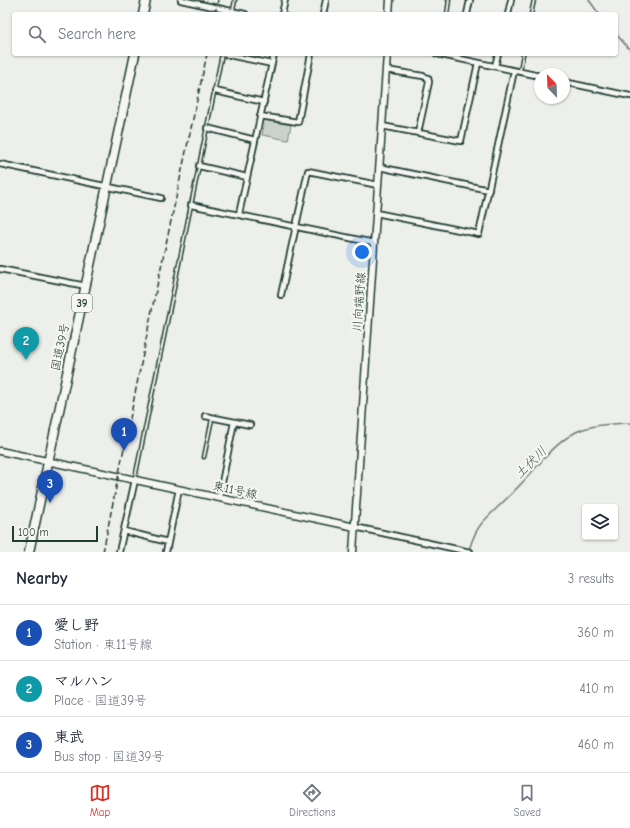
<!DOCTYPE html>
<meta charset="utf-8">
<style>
:root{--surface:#fff;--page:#f6f6f7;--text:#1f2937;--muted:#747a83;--line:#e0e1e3;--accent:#d93025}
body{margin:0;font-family:"Comic Neue","Klee One",sans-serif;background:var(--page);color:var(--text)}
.controls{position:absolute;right:12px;bottom:12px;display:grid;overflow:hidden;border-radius:4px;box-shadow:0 1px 3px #0004}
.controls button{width:36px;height:36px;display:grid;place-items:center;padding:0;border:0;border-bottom:1px solid var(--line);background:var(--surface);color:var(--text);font:20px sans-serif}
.compass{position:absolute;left:534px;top:68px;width:36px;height:36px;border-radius:50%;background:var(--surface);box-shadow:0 1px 3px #0004;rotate:337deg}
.scale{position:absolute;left:12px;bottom:10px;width:86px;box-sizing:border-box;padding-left:4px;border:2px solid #1f3d34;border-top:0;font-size:11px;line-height:14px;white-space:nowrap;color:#1f3d34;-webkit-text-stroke:3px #f6f6f2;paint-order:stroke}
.you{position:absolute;left:362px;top:252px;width:14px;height:14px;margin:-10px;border:3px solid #fff;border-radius:50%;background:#1a73e8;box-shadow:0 0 0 6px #1a73e833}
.badge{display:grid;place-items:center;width:26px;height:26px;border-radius:50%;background:var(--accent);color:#fff;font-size:13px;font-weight:700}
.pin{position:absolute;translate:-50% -33px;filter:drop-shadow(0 1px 2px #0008)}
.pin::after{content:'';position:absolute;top:21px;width:14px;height:12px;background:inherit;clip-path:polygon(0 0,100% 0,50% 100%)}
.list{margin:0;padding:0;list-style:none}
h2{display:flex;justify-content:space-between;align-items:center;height:52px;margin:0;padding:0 16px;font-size:17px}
h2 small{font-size:13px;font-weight:400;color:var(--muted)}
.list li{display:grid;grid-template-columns:26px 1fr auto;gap:12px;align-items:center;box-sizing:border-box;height:56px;padding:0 16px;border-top:1px solid var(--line)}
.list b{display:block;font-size:15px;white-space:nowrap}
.list p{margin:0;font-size:13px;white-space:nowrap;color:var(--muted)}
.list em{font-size:13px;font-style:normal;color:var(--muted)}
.icon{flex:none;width:22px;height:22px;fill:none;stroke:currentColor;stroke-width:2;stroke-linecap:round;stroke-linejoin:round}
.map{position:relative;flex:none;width:630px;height:552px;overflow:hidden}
.search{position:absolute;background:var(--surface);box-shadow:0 1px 3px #0004;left:12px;right:12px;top:12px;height:44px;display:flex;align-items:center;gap:10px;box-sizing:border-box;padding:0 14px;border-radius:4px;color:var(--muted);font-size:15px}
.sheet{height:220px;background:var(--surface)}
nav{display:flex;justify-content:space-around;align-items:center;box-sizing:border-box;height:56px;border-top:1px solid var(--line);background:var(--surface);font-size:11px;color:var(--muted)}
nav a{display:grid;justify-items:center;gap:2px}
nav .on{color:var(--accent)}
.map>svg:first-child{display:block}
.green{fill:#cbd2cc;stroke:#758880}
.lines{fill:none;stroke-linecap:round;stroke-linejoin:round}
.stream{stroke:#6c7e77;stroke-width:1.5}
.lane-casing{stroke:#1f3d34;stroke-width:5}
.street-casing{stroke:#1f3d34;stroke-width:8}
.secondary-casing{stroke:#1f3d34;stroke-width:9}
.highway-casing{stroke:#1f3d34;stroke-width:11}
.lane{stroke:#f6f6f2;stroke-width:2}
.street{stroke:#f6f6f2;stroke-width:4.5}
.secondary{stroke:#f6f6f2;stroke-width:6}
.highway{stroke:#f6f6f2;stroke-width:8}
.rail{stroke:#1f3d34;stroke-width:1.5;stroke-dasharray:6 3;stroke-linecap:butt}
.labels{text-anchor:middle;stroke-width:4;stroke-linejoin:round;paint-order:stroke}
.shield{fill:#f6f6f2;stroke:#60746d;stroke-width:1}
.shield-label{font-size:11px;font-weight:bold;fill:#1f3d34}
.street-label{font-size:12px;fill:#1f3d34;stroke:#f6f6f2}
.water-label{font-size:13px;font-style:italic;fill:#3f5850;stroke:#f6f6f2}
</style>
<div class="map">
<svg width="630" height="552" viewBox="0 0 630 552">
<rect width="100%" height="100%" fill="#edefea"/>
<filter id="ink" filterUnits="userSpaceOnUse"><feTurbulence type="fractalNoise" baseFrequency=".025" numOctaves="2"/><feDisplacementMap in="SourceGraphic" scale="8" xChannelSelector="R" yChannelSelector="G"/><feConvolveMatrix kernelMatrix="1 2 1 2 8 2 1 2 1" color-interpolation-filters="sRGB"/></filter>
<g filter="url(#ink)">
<!-- green -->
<path class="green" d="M 265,120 L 291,125 L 288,140 L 262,135 Z"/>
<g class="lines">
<!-- stream -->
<path class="stream" d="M 589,0 L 599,14
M 616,34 L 630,50
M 469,550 C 472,540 475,531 482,523 C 493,511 506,500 517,488 C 535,470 553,444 576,432 C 593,424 612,424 630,423"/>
<defs>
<path id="lane" d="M 233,10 L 235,0
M 447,14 L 449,0 L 448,0
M 531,14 L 534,0
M 520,71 L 523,54
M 204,457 L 212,419
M 135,478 L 222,54"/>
<path id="street" d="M 181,0 L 245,14
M 282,14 L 285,0
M 323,14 L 326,0
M 467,14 L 470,0
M 508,14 L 511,0
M 224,54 L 272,64
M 437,54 L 540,76
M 495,66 L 498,54
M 386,70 L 423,76 L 428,78 L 429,82 L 418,133
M 564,82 L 630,96
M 215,91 L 264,102
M 260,116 L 298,122 L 311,54
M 382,126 L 461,141 L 478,63
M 207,128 L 255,140
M 0,164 L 161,198
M 199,166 L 247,177
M 379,167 L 489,190
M 191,205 L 374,243
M 376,213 L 479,234 L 514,71
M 239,214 L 274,54
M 0,269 L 86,286
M 281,295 L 308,171 L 378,185
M 205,416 L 250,425
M 219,498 L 234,422
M 355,527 L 470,552
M 124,531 L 168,542
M 119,552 L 135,480
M 166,552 L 179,489"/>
<path id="secondary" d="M 389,14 L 390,0
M 0,451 L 355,527
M 353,552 L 387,54"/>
<path id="highway" d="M 143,14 L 146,0
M 29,552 L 135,54"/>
</defs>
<!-- lane casing -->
<use href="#lane" class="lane-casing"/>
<!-- street casing -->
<use href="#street" class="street-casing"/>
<!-- secondary casing -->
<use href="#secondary" class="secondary-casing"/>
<!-- highway casing -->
<use href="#highway" class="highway-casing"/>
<!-- lane -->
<use href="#lane" class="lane"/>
<!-- street -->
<use href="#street" class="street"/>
<!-- secondary -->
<use href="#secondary" class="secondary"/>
<!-- highway -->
<use href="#highway" class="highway"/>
<!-- rail -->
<path class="rail" d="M 215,14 L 218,0
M 103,552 L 155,295 L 207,54"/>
</g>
</g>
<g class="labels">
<!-- shield labels -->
<rect class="shield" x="72" y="294" width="20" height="18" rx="3"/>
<g class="shield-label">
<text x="82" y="307">39</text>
</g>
<!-- street labels -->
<g class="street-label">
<text transform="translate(359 302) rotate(-86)" y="4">川向端野線</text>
<text transform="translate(60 347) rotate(-78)" y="4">国道39号</text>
<text transform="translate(235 490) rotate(12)" y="4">東11号線</text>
</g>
<!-- water labels -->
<g class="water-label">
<text transform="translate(530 462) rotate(-45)" y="5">土伏川</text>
</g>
</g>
</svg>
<div class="controls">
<button><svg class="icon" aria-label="layers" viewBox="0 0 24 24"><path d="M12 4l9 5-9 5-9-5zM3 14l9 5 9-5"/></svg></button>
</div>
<svg class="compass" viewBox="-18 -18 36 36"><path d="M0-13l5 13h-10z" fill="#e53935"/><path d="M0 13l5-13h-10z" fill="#747a83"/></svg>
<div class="scale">100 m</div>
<div class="you"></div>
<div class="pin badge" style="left:124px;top:451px;background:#1a4fb4">1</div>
<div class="pin badge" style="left:26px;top:360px;background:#0f9aa8">2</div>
<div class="pin badge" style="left:50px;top:503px;background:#1a4fb4">3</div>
<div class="search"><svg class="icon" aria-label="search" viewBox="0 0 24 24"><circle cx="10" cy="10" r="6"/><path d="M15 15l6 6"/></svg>Search here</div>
</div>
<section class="sheet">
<h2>Nearby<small>3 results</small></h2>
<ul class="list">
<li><span class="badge" style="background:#1a4fb4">1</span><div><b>愛し野</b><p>Station · 東11号線</p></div><em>360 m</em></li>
<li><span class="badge" style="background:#0f9aa8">2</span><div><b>マルハン</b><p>Place · 国道39号</p></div><em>410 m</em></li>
<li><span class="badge" style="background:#1a4fb4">3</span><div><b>東武</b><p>Bus stop · 国道39号</p></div><em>460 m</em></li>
</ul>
</section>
<nav>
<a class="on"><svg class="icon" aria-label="map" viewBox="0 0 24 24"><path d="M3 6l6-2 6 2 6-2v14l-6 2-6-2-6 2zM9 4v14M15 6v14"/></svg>Map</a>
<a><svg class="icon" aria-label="directions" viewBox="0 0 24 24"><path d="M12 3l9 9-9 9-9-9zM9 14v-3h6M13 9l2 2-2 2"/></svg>Directions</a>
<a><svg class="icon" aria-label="saved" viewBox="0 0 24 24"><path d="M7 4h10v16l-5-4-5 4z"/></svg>Saved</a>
</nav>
